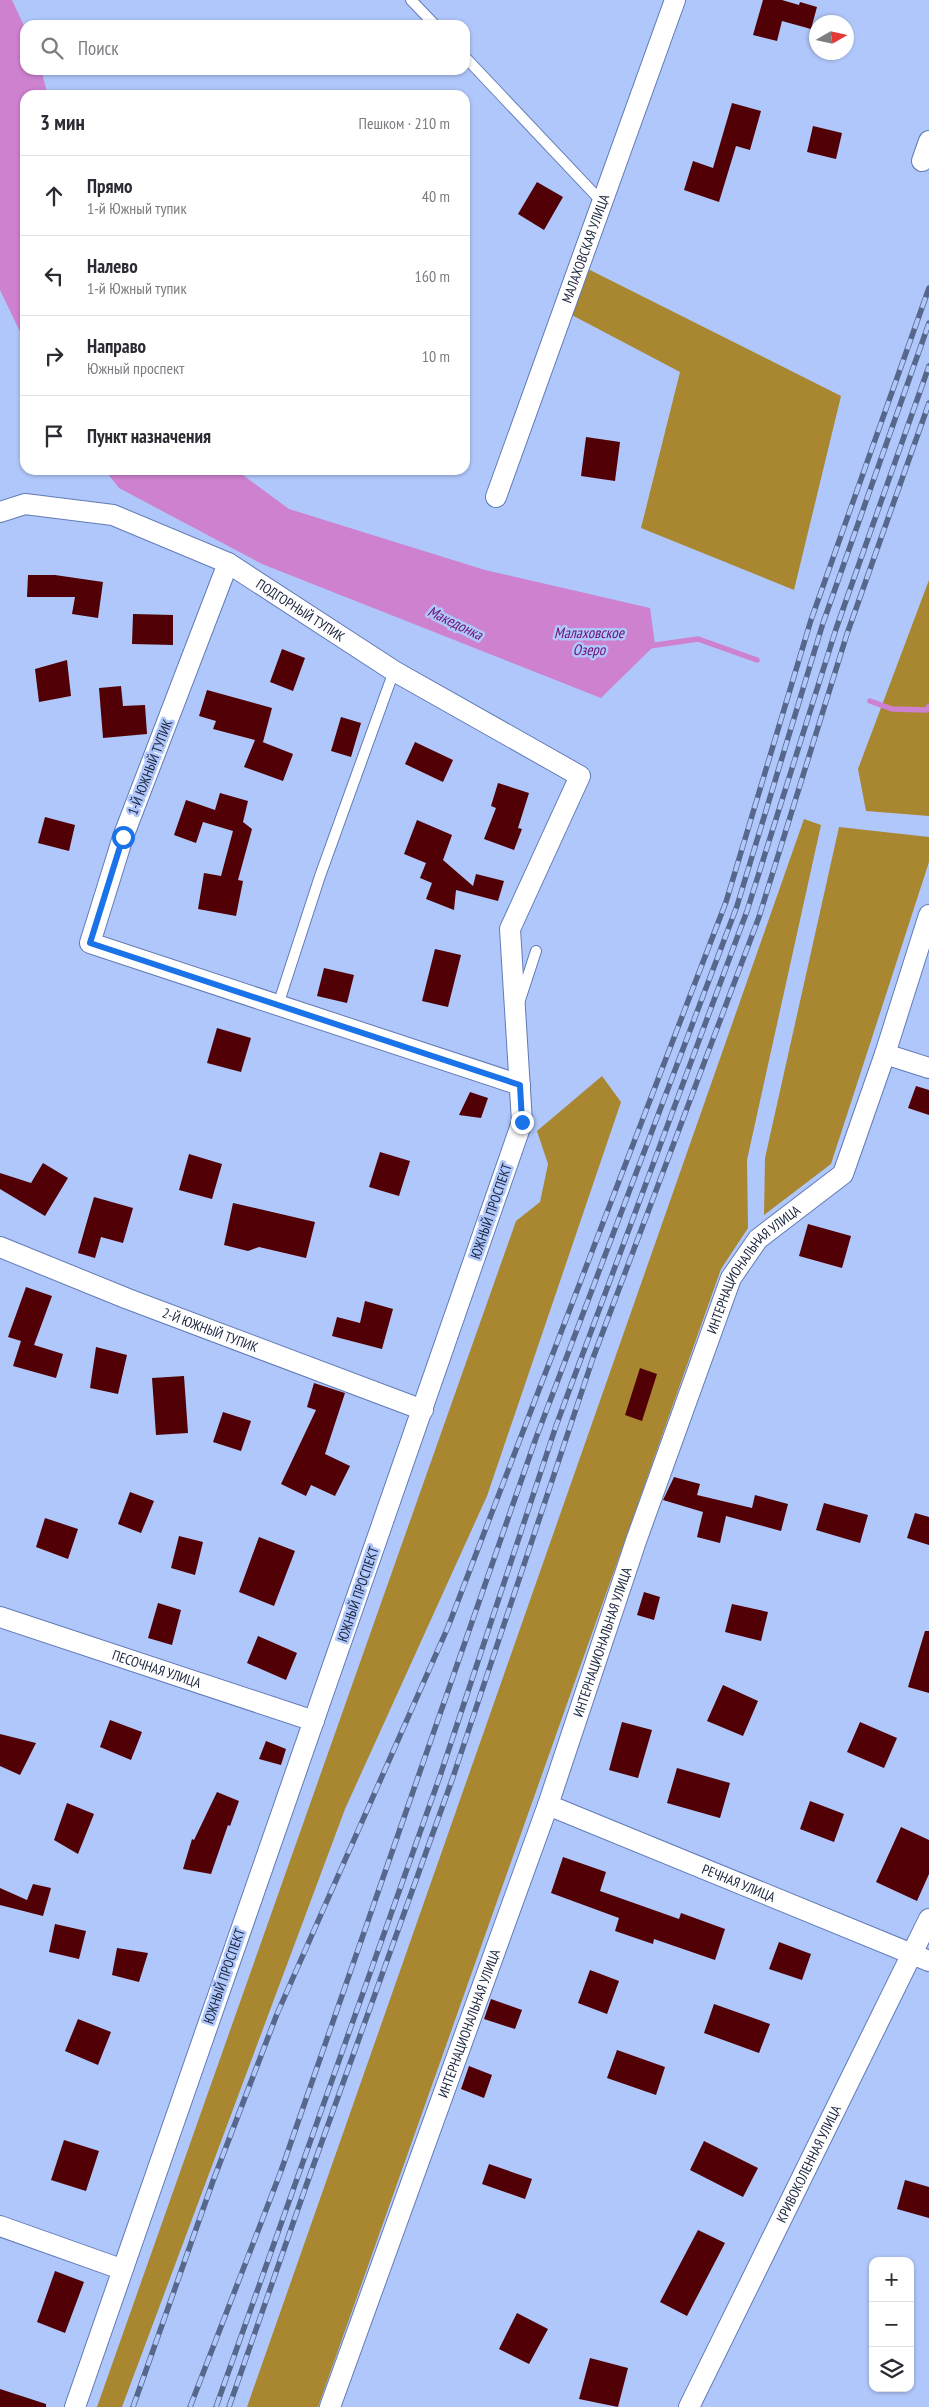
<!DOCTYPE html>
<html lang="ru">
<meta charset="utf-8">
<style>
:root{--surface:#fff;--page:#f2f2f3;--text:#2b2b33;--muted:#7c7c81;--line:#e1e1e2}
body{margin:0;font-family:"PT Sans Narrow",sans-serif;background:var(--page);color:var(--text)}
.controls{position:absolute;right:15px;bottom:15px;display:grid;overflow:hidden;border-radius:10px;box-shadow:0 1px 4px #0004}
.controls button{width:45px;height:45px;display:grid;place-items:center;padding:0;border:0;border-bottom:1px solid var(--line);background:var(--surface);color:var(--text);font:25px sans-serif}
.compass{position:absolute;left:809px;top:15px;width:45px;height:45px;border-radius:50%;background:var(--surface);box-shadow:0 1px 4px #0004;rotate:81deg}
.stop{position:absolute;width:15px;height:15px;margin:-11px;border:4px solid #1a73e8;border-radius:50%;background:#fff}
.stop.end{background:#1a73e8;border-color:#fff;box-shadow:0 1px 5px #0008}
.list{margin:0;padding:0;list-style:none}
h2{display:flex;justify-content:space-between;align-items:center;height:65px;margin:0;padding:0 20px;font-size:21px}
h2 small{font-size:16px;font-weight:400;color:var(--muted)}
.list li{display:grid;grid-template-columns:32px 1fr auto;gap:15px;align-items:center;box-sizing:border-box;height:80px;padding:0 20px;border-top:1px solid var(--line)}
.list b{display:block;font-size:19px;white-space:nowrap}
.list p{margin:0;font-size:16px;white-space:nowrap;color:var(--muted)}
.list em{font-size:16px;font-style:normal;color:var(--muted)}
.icon{flex:none;width:28px;height:28px;fill:none;stroke:currentColor;stroke-width:2;stroke-linecap:round;stroke-linejoin:round}
.map{position:relative;flex:none;width:929px;height:2407px;overflow:hidden}
.search{position:absolute;background:var(--surface);box-shadow:0 1px 4px #0004;left:20px;top:20px;width:450px;height:55px;display:flex;align-items:center;gap:12px;box-sizing:border-box;padding:0 18px;border-radius:15px;color:var(--muted);font-size:19px}
.panel{position:absolute;background:var(--surface);box-shadow:0 1px 4px #0004;left:20px;top:90px;width:450px;height:385px;border-radius:15px}
.map>svg:first-child{display:block}
.forest{fill:#a98630}
.water{fill:#cd81cf}
.lines{fill:none;stroke-linecap:round;stroke-linejoin:round}
.stream{stroke:#cd81cf;stroke-width:5.5}
.building{fill:#510105}
.lane-casing{stroke:#627bb7;stroke-width:12}
.street-casing{stroke:#627bb7;stroke-width:22}
.lane{stroke:#fff;stroke-width:10}
.street{stroke:#fff;stroke-width:20}
.rail-casing{stroke:#57678b;stroke-width:5.5}
.rail{stroke:#b0c7fb;stroke-width:4;stroke-dasharray:11;stroke-linecap:butt}
.route{stroke:#1a73e8;stroke-width:6}
.labels{text-anchor:middle;stroke-width:5;stroke-linejoin:round;paint-order:stroke}
.street-label{font-size:14px;fill:#1a243d;stroke:#b0c7fb}
.water-label{font-size:15px;font-style:italic;fill:#6f0f73;stroke:#b0c7fb}
</style>
<div class="map">
<svg width="929" height="2407" viewBox="0 0 929 2407">
<rect width="100%" height="100%" fill="#b0c7fb"/>
<!-- forest -->
<path class="forest" d="M 586,268 L 841,396 L 794,590 L 641,528 L 680,372 L 568,313 Z
M 929,580 L 929,816 L 866,811 L 858,769 Z
M 804,819 L 821,825 L 747,1160 L 748,1228 L 721,1269 L 318,2407 L 247,2407 Z
M 839,827 L 929,837 L 929,862 L 831,1164 L 764,1215 L 765,1158 Z
M 602,1076 L 621,1102 L 487,1496 L 345,1809 L 122,2407 L 97,2407 L 516,1221 L 540,1202 L 548,1164 L 537,1131 Z"/>
<!-- water -->
<path class="water" d="M 0,0 L 12,0 L 25,28 L 25,70 L 41,70 L 48,95 L 25,95 L 25,342 L 0,290 Z
M 105,470 L 236,470 L 289,509 L 485,570 L 650,608 L 655,645 L 601,698 L 262,564 L 119,488 Z"/>
<g class="lines">
<!-- stream -->
<path class="stream" d="M 649,646 L 698,639 L 757,660
M 870,701 L 892,709 L 927,710 L 929,706"/>
</g>
<!-- building -->
<path class="building" d="M 763,0 L 782,0 L 799,5 L 800,2 L 817,7 L 811,29 L 782,21 L 777,41 L 753,35 Z
M 732,103 L 761,111 L 750,150 L 736,146 L 719,202 L 684,190 L 693,161 L 713,168 Z
M 813,126 L 842,133 L 836,159 L 807,152 Z
M 537,182 L 563,197 L 544,230 L 518,214 Z
M 586,437 L 620,442 L 615,481 L 581,476 Z
M 28,575 L 55,575 L 103,582 L 98,618 L 72,614 L 75,597 L 27,597 Z
M 133,614 L 173,615 L 173,645 L 132,644 Z
M 282,649 L 305,658 L 293,691 L 270,682 Z
M 67,660 L 71,696 L 39,702 L 35,669 Z
M 121,686 L 123,706 L 145,705 L 147,734 L 103,738 L 99,688 Z
M 207,690 L 272,708 L 263,742 L 260,741 L 293,754 L 283,781 L 244,767 L 255,740 L 213,729 L 216,721 L 199,716 Z
M 341,717 L 361,723 L 351,757 L 331,751 Z
M 415,742 L 453,760 L 443,782 L 405,764 Z
M 498,783 L 529,793 L 518,828 L 522,829 L 514,850 L 484,839 L 496,808 L 491,806 Z
M 220,793 L 248,801 L 243,822 L 252,829 L 238,880 L 243,881 L 236,916 L 198,909 L 204,873 L 221,876 L 233,831 L 203,822 L 196,843 L 174,835 L 186,800 L 215,810 Z
M 45,817 L 75,825 L 69,851 L 38,843 Z
M 417,820 L 452,835 L 443,860 L 473,886 L 476,874 L 504,881 L 498,901 L 456,890 L 454,910 L 426,899 L 432,883 L 420,878 L 426,863 L 404,854 Z
M 435,949 L 461,955 L 448,1007 L 422,1001 Z
M 324,968 L 354,975 L 347,1003 L 317,996 Z
M 217,1028 L 251,1038 L 241,1072 L 207,1063 Z
M 916,1086 L 929,1090 L 929,1115 L 908,1108 Z
M 470,1092 L 488,1098 L 481,1118 L 459,1115 Z
M 380,1152 L 410,1161 L 399,1196 L 369,1187 Z
M 189,1154 L 222,1164 L 212,1199 L 179,1190 Z
M 43,1163 L 68,1178 L 45,1216 L 0,1189 L 0,1173 L 31,1183 Z
M 94,1197 L 133,1208 L 123,1243 L 101,1237 L 95,1258 L 78,1253 Z
M 233,1203 L 315,1222 L 306,1258 L 259,1247 L 248,1251 L 224,1245 Z
M 808,1224 L 851,1236 L 842,1268 L 799,1256 Z
M 26,1287 L 52,1296 L 34,1345 L 63,1354 L 56,1378 L 13,1366 L 21,1341 L 8,1337 Z
M 365,1301 L 393,1309 L 382,1349 L 332,1336 L 337,1317 L 360,1323 Z
M 96,1347 L 127,1355 L 118,1394 L 90,1388 Z
M 640,1368 L 657,1374 L 642,1421 L 625,1415 Z
M 184,1376 L 188,1433 L 156,1435 L 152,1378 Z
M 314,1383 L 345,1393 L 325,1454 L 350,1466 L 335,1496 L 311,1485 L 306,1496 L 281,1484 L 316,1410 L 307,1407 Z
M 223,1412 L 251,1421 L 241,1451 L 213,1442 Z
M 674,1477 L 700,1484 L 697,1495 L 752,1508 L 755,1495 L 788,1504 L 781,1531 L 726,1516 L 720,1543 L 697,1537 L 703,1512 L 663,1500 Z
M 130,1492 L 154,1501 L 141,1533 L 118,1524 Z
M 824,1503 L 868,1515 L 860,1543 L 816,1530 Z
M 915,1513 L 929,1517 L 929,1545 L 907,1538 Z
M 45,1518 L 78,1529 L 68,1559 L 36,1547 Z
M 179,1536 L 203,1542 L 195,1575 L 171,1568 Z
M 259,1537 L 295,1551 L 274,1606 L 239,1592 Z
M 644,1592 L 660,1597 L 654,1620 L 637,1615 Z
M 158,1603 L 181,1610 L 172,1645 L 148,1638 Z
M 732,1604 L 768,1612 L 761,1641 L 725,1632 Z
M 925,1631 L 929,1631 L 929,1693 L 908,1687 Z
M 258,1636 L 297,1653 L 286,1680 L 247,1663 Z
M 723,1685 L 758,1701 L 743,1736 L 707,1721 Z
M 110,1720 L 142,1732 L 131,1760 L 100,1747 Z
M 622,1722 L 652,1730 L 638,1778 L 609,1770 Z
M 860,1722 L 897,1738 L 884,1768 L 847,1752 Z
M 0,1734 L 36,1743 L 20,1775 L 0,1766 Z
M 266,1741 L 286,1749 L 281,1765 L 259,1759 Z
M 677,1768 L 730,1783 L 720,1818 L 667,1803 Z
M 217,1792 L 239,1801 L 230,1826 L 228,1825 L 211,1874 L 183,1869 L 192,1839 L 194,1840 Z
M 810,1801 L 844,1814 L 834,1842 L 800,1829 Z
M 67,1803 L 94,1814 L 78,1854 L 54,1840 Z
M 901,1827 L 929,1840 L 929,1874 L 917,1901 L 876,1882 Z
M 563,1857 L 606,1872 L 600,1891 L 679,1919 L 681,1913 L 725,1929 L 715,1960 L 654,1939 L 653,1944 L 615,1931 L 619,1918 L 551,1893 Z
M 33,1884 L 51,1888 L 43,1916 L 0,1905 L 0,1888 L 27,1900 Z
M 55,1924 L 86,1931 L 79,1959 L 49,1952 Z
M 779,1942 L 811,1954 L 802,1980 L 769,1969 Z
M 117,1948 L 148,1953 L 139,1982 L 112,1975 Z
M 590,1970 L 619,1981 L 607,2014 L 578,2003 Z
M 491,1999 L 522,2010 L 515,2029 L 484,2019 Z
M 714,2004 L 770,2024 L 759,2053 L 704,2033 Z
M 78,2019 L 111,2032 L 98,2065 L 65,2051 Z
M 617,2050 L 665,2067 L 656,2095 L 607,2078 Z
M 469,2066 L 492,2075 L 484,2098 L 461,2089 Z
M 64,2140 L 99,2151 L 86,2191 L 51,2180 Z
M 704,2141 L 758,2168 L 743,2197 L 690,2170 Z
M 489,2164 L 532,2179 L 525,2199 L 482,2184 Z
M 905,2180 L 929,2187 L 929,2218 L 897,2209 Z
M 698,2230 L 725,2243 L 687,2316 L 660,2302 Z
M 55,2271 L 84,2282 L 65,2333 L 37,2322 Z
M 517,2313 L 548,2329 L 529,2364 L 499,2349 Z
M 590,2358 L 628,2368 L 618,2407 L 579,2399 Z
M 0,2389 L 46,2404 L 46,2407 L 0,2407 Z"/>
<g class="lines">
<defs>
<path id="lane" d="M 411,0 L 435,25
M 465,57 L 602,202
M 520,1000 L 536,951
M 278,1005 L 320,876 L 394,671"/>
<g id="street">
<path d="M 922,161 L 929,141"/>
<path id="s1" d="M 496,497 L 675,0"/>
<path id="s2" d="M 0,512 L 25,504 L 113,515 L 228,563 L 394,671 L 580,776 L 510,929 L 522,1122 L 75,2407"/>
<path d="M 228,563 L 123,837 L 90,943 L 520,1085"/>
<path d="M 885,1054 L 929,1068"/>
<path id="s3" d="M 0,1247 L 128,1299 L 423,1410"/>
<path id="s4" d="M 0,1617 L 314,1721"/>
<path id="s5" d="M 548,1805 L 929,1961"/>
<path d="M 0,2226 L 121,2269"/>
<path id="s6" d="M 330,2407 L 548,1805 L 636,1541 L 731,1278 L 758,1239 L 843,1174 L 885,1054 L 929,915"/>
<path id="s7" d="M 689,2407 L 929,1919"/>
</g>
</defs>
<!-- lane casing -->
<use href="#lane" class="lane-casing"/>
<!-- street casing -->
<use href="#street" class="street-casing"/>
<!-- lane -->
<use href="#lane" class="lane"/>
<!-- street -->
<use href="#street" class="street"/>
<defs>
<path id="rail" d="M 133,2407 L 213,2181 L 277,2014 L 448,1627 L 726,902 L 811,620 L 929,288
M 190,2407 L 281,2171 L 536,1438 L 737,906 L 823,623 L 929,323
M 216,2407 L 440,1776 L 556,1426 L 747,911 L 836,629 L 929,366
M 229,2407 L 306,2186 L 452,1780 L 593,1358 L 759,917 L 847,634 L 929,403"/>
</defs>
<!-- rail casing -->
<use href="#rail" class="rail-casing"/>
<!-- rail -->
<use href="#rail" class="rail"/>
</g>
<g class="lines">
<!-- route -->
<path class="route" d="M 123,837 L 90,943 L 520,1085 L 522,1122"/>
</g>
<g class="labels">
<!-- street labels -->
<g class="street-label">
<text dy="5" stroke="none"><textPath href="#s1" startOffset="264">МАЛАХОВСКАЯ УЛИЦА</textPath></text>
<text dy="5" stroke="none"><textPath href="#s2" startOffset="326">ПОДГОРНЫЙ ТУПИК</textPath></text>
<text transform="translate(150 767) rotate(-69)" y="5">1-Й ЮЖНЫЙ ТУПИК</text>
<text transform="translate(491 1211) rotate(-71)" y="5">ЮЖНЫЙ ПРОСПЕКТ</text>
<text dy="5" stroke="none"><textPath href="#s6" startOffset="1218">ИНТЕРНАЦИОНАЛЬНАЯ УЛИЦА</textPath></text>
<text dy="5" stroke="none"><textPath href="#s3" startOffset="226">2-Й ЮЖНЫЙ ТУПИК</textPath></text>
<text transform="translate(358 1594) rotate(-71)" y="5">ЮЖНЫЙ ПРОСПЕКТ</text>
<text dy="5" stroke="none"><textPath href="#s6" startOffset="812">ИНТЕРНАЦИОНАЛЬНАЯ УЛИЦА</textPath></text>
<text dy="5" stroke="none"><textPath href="#s4" startOffset="165">ПЕСОЧНАЯ УЛИЦА</textPath></text>
<text dy="5" stroke="none"><textPath href="#s5" startOffset="206">РЕЧНАЯ УЛИЦА</textPath></text>
<text transform="translate(224 1976) rotate(-71)" y="5">ЮЖНЫЙ ПРОСПЕКТ</text>
<text dy="5" stroke="none"><textPath href="#s6" startOffset="408">ИНТЕРНАЦИОНАЛЬНАЯ УЛИЦА</textPath></text>
<text dy="5" stroke="none"><textPath href="#s7" startOffset="271">КРИВОКОЛЕННАЯ УЛИЦА</textPath></text>
</g>
<!-- water labels -->
<g class="water-label">
<text transform="translate(455 623) rotate(26)" y="5">Македонка</text>
<text x="589" y="638">Малаховское<tspan x="589" dy="17">Озеро</tspan></text>
</g>
</g>
</svg>
<div class="controls">
<button>+</button>
<button>−</button>
<button><svg class="icon" aria-label="layers" viewBox="0 0 24 24"><path d="M12 4l9 5-9 5-9-5zM3 14l9 5 9-5"/></svg></button>
</div>
<svg class="compass" viewBox="-18 -18 36 36"><path d="M0-13l5 13h-10z" fill="#e53935"/><path d="M0 13l5-13h-10z" fill="#7c7c81"/></svg>
<div class="stop" style="left:123px;top:837px"></div>
<div class="stop end" style="left:522px;top:1122px"></div>
<div class="search"><svg class="icon" aria-label="search" viewBox="0 0 24 24"><circle cx="10" cy="10" r="6"/><path d="M15 15l6 6"/></svg>Поиск</div>
<section class="panel">
<h2>3 мин<small>Пешком · 210 m</small></h2>
<ul class="list">
<li><svg class="icon" aria-label="ahead" viewBox="0 0 24 24"><path d="M12 20V5M6 11l6-6 6 6"/></svg><div><b>Прямо</b><p>1-й Южный тупик</p></div><em>40 m</em></li>
<li><svg class="icon" aria-label="left" viewBox="0 0 24 24"><path d="M17 20v-9H6M10 6l-5 5 5 5"/></svg><div><b>Налево</b><p>1-й Южный тупик</p></div><em>160 m</em></li>
<li><svg class="icon" aria-label="right" viewBox="0 0 24 24"><path d="M7 20v-9h11M14 6l5 5-5 5"/></svg><div><b>Направо</b><p>Южный проспект</p></div><em>10 m</em></li>
<li><svg class="icon" aria-label="arrive" viewBox="0 0 24 24"><path d="M6 21V4h12l-3 4 3 4H6"/></svg><div><b>Пункт назначения</b></div></li>
</ul>
</section>
</div>
